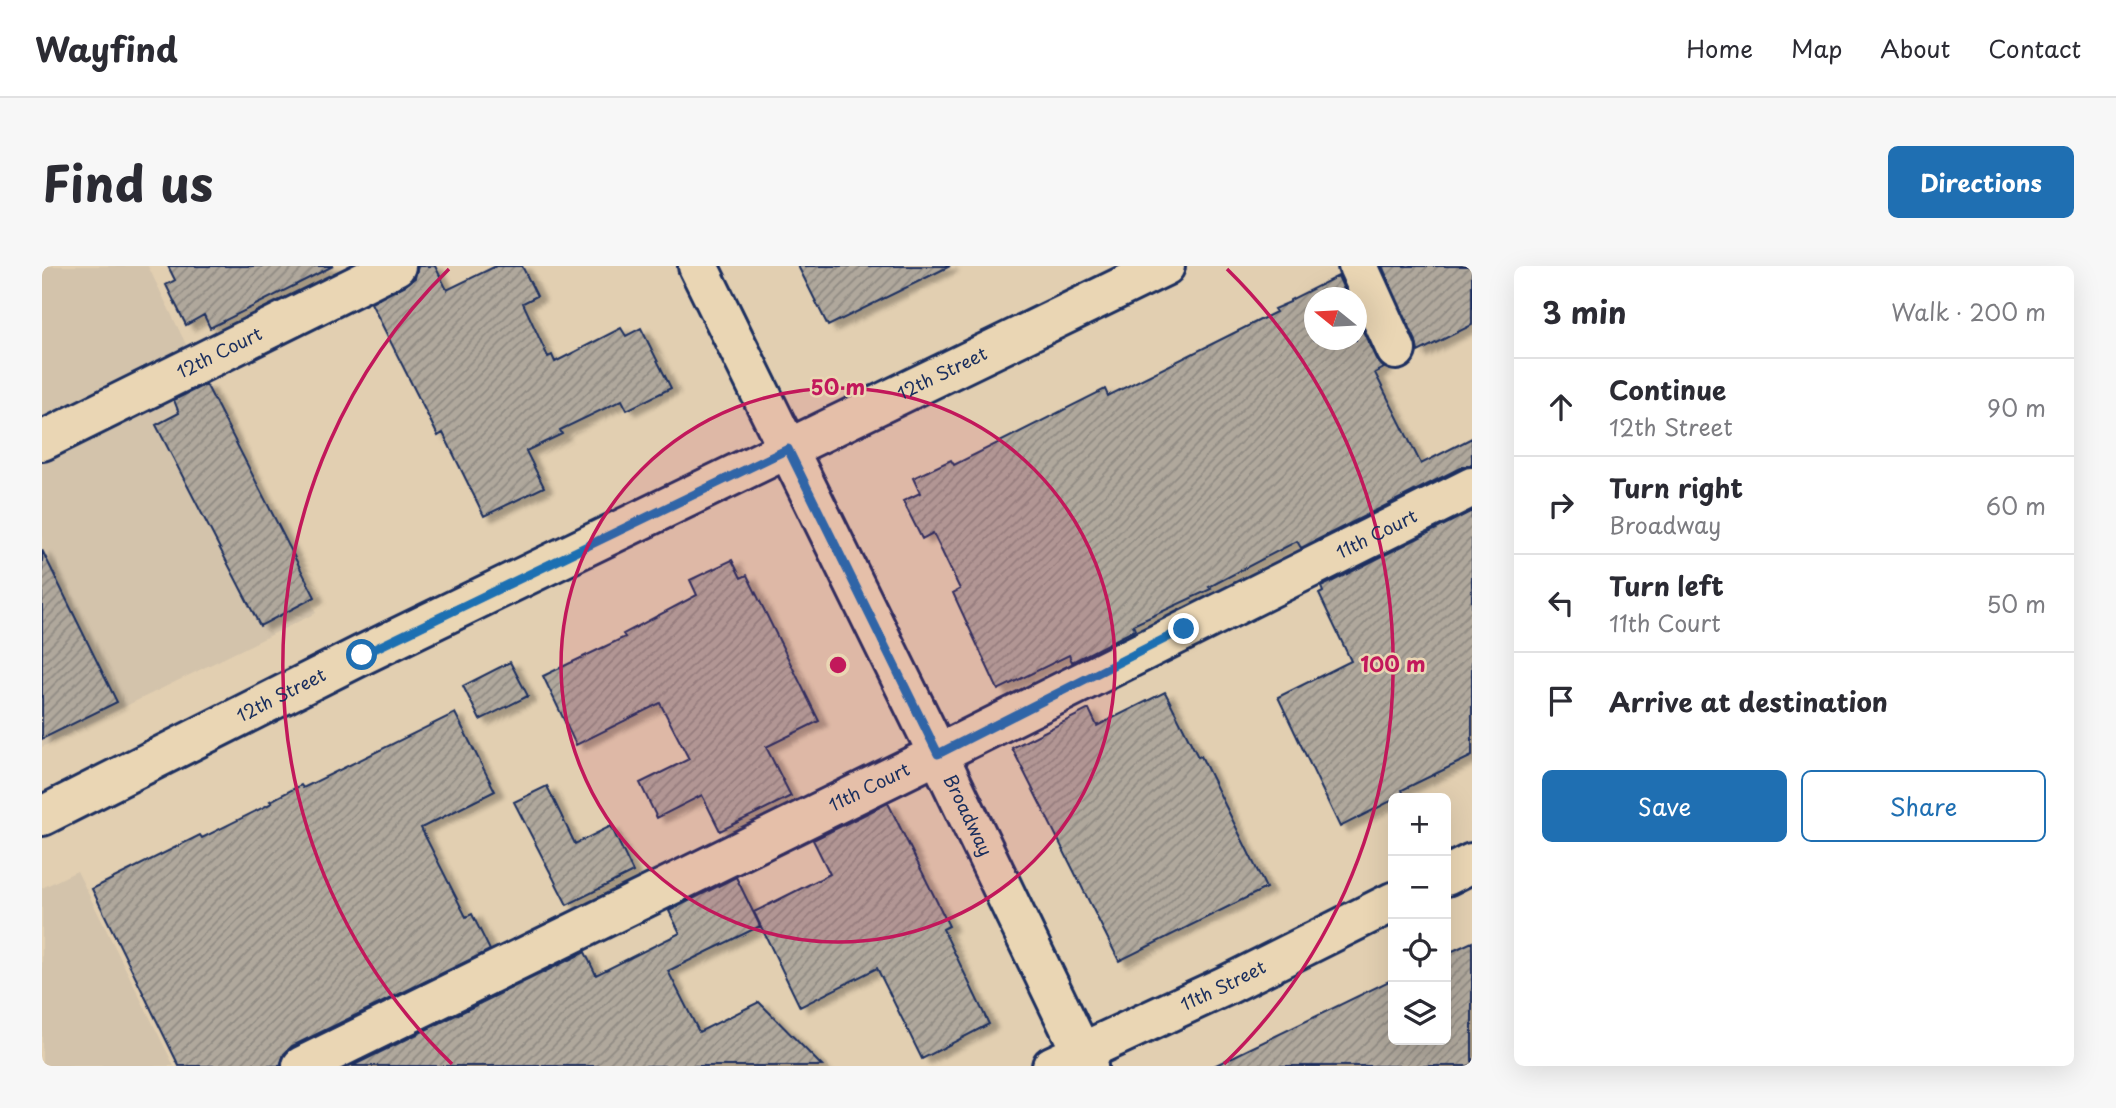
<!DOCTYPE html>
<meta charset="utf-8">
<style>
:root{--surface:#fff;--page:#f7f7f7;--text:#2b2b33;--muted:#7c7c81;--line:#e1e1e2;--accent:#1f6fb2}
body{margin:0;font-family:"Playpen Sans",sans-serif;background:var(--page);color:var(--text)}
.controls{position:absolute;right:21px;bottom:21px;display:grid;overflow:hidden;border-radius:10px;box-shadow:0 7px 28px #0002}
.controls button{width:63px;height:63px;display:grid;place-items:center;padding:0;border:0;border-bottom:2px solid var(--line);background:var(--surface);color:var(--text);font:35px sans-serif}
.compass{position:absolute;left:1262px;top:21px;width:63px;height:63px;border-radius:50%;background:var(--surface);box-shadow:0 7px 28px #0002;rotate:288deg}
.stop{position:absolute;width:21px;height:21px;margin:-16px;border:5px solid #1f6fb2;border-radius:50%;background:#fff}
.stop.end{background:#1f6fb2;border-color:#fff;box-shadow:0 2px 7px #0008}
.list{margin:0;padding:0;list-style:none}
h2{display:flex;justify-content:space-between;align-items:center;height:91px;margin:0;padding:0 28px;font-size:30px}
h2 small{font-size:23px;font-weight:400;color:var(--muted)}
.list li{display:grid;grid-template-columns:46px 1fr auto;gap:21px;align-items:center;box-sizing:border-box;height:98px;padding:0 28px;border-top:2px solid var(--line)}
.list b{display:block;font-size:26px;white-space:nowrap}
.list p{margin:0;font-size:23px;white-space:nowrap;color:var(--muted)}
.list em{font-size:23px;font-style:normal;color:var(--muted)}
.actions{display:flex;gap:14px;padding:21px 28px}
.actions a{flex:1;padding:16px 0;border:2px solid var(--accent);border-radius:10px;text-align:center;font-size:24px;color:var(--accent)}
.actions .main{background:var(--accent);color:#fff}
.icon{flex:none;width:38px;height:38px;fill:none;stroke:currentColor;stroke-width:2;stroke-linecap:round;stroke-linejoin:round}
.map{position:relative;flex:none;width:1430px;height:800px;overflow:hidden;border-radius:10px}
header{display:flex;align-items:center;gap:42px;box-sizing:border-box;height:98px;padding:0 35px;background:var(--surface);border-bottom:2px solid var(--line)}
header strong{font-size:33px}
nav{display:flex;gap:38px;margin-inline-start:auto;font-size:24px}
.intro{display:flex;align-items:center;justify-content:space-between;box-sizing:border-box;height:168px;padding:0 42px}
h1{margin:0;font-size:49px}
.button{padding:18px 32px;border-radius:10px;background:var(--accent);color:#fff;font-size:24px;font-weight:700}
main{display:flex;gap:42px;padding:0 42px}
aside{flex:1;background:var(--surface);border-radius:10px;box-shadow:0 7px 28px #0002}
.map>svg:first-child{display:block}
.built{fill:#d3c3ab}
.building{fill:url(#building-hatch);stroke:#1b2f5e;stroke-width:2;filter:url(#shadow)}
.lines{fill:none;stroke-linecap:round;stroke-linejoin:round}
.minor-casing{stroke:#1b2f5e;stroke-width:44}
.minor{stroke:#ead6b4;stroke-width:38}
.route{stroke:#1f6fb2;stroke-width:9}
.ring{fill:none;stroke:#c2185b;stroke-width:3.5}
.labels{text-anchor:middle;stroke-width:5;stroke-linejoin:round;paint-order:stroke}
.street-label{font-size:18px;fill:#1b2f5e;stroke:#ead6b4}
.centre{fill:#c2185b;stroke:#ead6b4;stroke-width:3.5}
.ring-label{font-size:21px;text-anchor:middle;font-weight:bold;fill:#c2185b;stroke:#ead6b4;stroke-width:5;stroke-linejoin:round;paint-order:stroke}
</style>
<header>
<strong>Wayfind</strong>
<nav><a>Home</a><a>Map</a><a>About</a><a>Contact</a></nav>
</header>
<div class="intro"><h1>Find us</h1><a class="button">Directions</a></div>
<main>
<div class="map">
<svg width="1430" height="800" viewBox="0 0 1430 800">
<defs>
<pattern id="building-hatch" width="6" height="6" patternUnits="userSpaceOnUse" patternTransform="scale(1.75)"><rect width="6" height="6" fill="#b0a89c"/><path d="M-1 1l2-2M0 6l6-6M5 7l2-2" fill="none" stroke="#8e8982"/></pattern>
<filter id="shadow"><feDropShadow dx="8" dy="4.5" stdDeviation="2" flood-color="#0004"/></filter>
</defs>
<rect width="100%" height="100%" fill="#e2cfb1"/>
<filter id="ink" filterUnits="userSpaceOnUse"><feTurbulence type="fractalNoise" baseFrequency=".0143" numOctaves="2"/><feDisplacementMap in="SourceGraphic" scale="14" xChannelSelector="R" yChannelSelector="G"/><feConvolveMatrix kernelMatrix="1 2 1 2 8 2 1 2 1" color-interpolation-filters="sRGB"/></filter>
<g filter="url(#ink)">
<!-- built -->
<path class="built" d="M 0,0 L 106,0 L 274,347 L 0,481 Z
M 35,605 L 132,800 L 0,800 L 0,622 Z"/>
<!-- building -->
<path class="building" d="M 126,0 L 291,0 L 168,62 L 162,49 L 144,59 L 124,19 L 133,14 Z
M 376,0 L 393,0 L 405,24 L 454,0 L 480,0 L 495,30 L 481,37 L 506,91 L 510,89 L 513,96 L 579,62 L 584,70 L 599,62 L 629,122 L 585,144 L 580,134 L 518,164 L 520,168 L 484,185 L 502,221 L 442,250 L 401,167 L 396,170 L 329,37 L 364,19 L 373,12 Z
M 756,0 L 908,0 L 786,60 Z
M 1340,0 L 1430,0 L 1430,59 L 1376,86 L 1374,75 Z
M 1296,10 L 1306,32 L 1272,32 L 1272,74 L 1314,74 L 1314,50 L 1334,93 L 1342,102 L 1333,107 L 1379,198 L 1430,172 L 1430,199 L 1420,201 L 1259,282 L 1255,275 L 1167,321 L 1169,323 L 1091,359 L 1093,364 L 1030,396 L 1027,389 L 956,424 L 911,327 L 918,323 L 891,267 L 880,273 L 861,235 L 878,227 L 871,212 L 909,194 L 912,199 L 1063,123 L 1066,130 L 1234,46 L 1232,43 L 1248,36 L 1248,34 Z
M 164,118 L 273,331 L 218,360 L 114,159 L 137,147 L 132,134 Z
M 1430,245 L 1430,490 L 1360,524 L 1362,529 L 1351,532 L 1351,534 L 1298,561 L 1236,431 L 1309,395 L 1277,328 L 1281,326 L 1279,321 Z
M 0,284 L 75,436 L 0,473 Z
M 690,294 L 699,312 L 705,309 L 777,455 L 724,481 L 749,530 L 678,565 L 660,529 L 615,552 L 598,517 L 647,493 L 618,437 L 534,479 L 501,410 L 583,371 L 581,368 L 655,329 L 648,314 Z
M 468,396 L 486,430 L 438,454 L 421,420 Z
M 1123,426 L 1156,491 L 1159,490 L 1224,622 L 1077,695 L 970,482 L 1047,443 L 1055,460 Z
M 413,447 L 453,525 L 379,562 L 424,651 L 430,648 L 448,684 L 250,780 L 242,788 L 238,800 L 137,800 L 50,623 L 158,569 L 160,572 L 230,537 L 228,535 L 259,519 L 261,522 Z
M 505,520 L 533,578 L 569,560 L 591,606 L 525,639 L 472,536 Z
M 846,537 L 907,660 L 901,663 L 947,758 L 880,793 L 835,702 L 758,741 L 712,646 L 788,608 L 771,574 Z
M 694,611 L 718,660 L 626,705 L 657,766 L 717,736 L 780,800 L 310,800 L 543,686 L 554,709 L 638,667 L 627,645 Z
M 1430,676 L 1430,800 L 1172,800 L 1351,713 L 1351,774 L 1404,774 L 1404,688 Z"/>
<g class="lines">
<defs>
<g id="minor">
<path id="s1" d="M 656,0 L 896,488 L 1046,800"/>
<path d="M 1316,0 L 1354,84"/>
<path id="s2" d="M 0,175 L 354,0"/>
<path id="s3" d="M 0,550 L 320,389 L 1123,0"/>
<path d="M 1404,610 L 1430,597"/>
<path id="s4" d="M 260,800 L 896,488 L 1430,221"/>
<path id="s5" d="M 1010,800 L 1183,720 L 1351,636"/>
</g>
</defs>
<!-- minor casing -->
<use href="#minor" class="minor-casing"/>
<!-- minor -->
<use href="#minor" class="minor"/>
</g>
</g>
<g class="lines" filter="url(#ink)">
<!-- route -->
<path class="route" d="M 320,389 L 746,183 L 896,488 L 1142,363"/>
</g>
<!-- distance rings -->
<circle cx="796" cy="399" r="277" fill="#c2185b" fill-opacity=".12"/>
<g class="ring">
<circle cx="796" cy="399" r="277"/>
<path d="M410 798A555 555 0 0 1 407 3M1185 3A555 555 0 0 1 1182 798"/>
</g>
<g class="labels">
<!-- street labels -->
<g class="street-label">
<text dy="6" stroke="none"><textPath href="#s2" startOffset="198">12th Court</textPath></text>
<text dy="6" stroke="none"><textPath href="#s3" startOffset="1003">12th Street</textPath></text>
<text dy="6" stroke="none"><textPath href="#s4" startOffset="1199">11th Court</textPath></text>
<text dy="6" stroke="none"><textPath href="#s3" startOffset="268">12th Street</textPath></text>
<text dy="6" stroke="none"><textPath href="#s4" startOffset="632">11th Court</textPath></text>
<text dy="6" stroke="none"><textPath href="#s1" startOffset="612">Broadway</textPath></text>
<text dy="6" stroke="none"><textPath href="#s5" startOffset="189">11th Street</textPath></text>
</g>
</g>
<circle cx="796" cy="399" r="10" class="centre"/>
<g class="ring-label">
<text x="796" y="129">50 m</text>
<text x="1351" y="406">100 m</text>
</g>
</svg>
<div class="controls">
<button>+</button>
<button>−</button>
<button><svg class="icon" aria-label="locate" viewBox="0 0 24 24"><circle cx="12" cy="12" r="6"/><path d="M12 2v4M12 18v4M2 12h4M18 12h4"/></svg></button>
<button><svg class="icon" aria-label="layers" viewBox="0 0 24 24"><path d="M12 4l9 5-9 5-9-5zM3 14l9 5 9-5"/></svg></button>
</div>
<svg class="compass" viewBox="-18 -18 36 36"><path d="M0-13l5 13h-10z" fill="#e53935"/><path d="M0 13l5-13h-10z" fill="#7c7c81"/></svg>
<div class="stop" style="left:320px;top:389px"></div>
<div class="stop end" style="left:1142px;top:363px"></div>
</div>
<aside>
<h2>3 min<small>Walk · 200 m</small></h2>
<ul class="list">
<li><svg class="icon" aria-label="ahead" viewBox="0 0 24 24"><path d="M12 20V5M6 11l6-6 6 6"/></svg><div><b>Continue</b><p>12th Street</p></div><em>90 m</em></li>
<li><svg class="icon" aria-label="right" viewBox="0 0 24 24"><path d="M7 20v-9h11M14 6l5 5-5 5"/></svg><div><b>Turn right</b><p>Broadway</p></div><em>60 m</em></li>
<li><svg class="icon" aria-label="left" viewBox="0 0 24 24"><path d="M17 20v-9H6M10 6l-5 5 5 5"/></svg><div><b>Turn left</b><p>11th Court</p></div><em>50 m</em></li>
<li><svg class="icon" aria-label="arrive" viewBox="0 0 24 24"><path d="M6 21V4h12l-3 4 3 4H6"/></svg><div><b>Arrive at destination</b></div></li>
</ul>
<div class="actions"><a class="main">Save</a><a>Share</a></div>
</aside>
</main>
